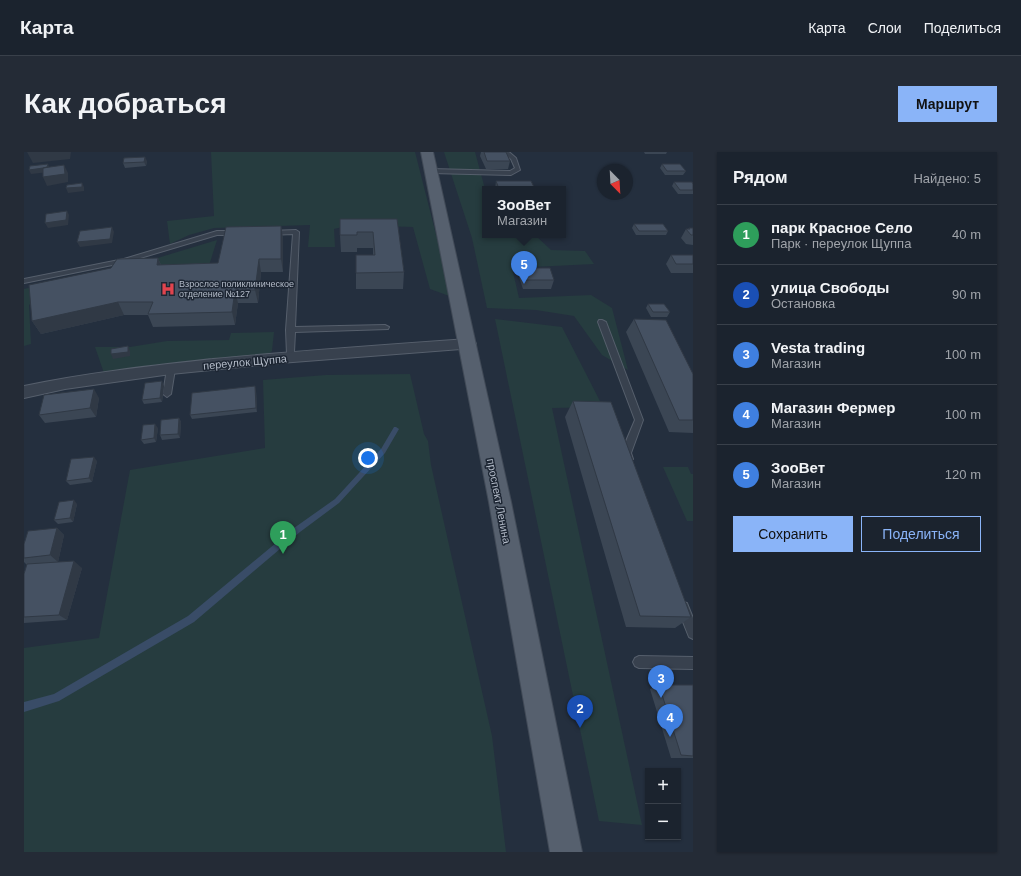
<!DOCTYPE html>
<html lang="ru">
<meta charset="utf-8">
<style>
:root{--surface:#1b232e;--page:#242b36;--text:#f1f3f6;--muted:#a0a4aa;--line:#39404a;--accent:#8ab4f8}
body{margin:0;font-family:Arial,sans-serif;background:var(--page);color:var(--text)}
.controls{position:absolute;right:12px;bottom:12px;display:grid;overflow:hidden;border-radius:0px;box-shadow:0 1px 3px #0004}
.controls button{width:36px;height:36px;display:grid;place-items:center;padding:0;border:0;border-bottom:1px solid var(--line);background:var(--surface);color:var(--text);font:20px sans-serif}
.compass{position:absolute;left:573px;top:12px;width:36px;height:36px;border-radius:50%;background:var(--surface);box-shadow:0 1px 3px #0004;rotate:156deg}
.you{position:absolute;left:344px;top:306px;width:14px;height:14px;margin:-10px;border:3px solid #fff;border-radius:50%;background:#1a73e8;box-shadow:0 0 0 6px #1a73e833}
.badge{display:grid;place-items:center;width:26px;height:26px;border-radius:50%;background:var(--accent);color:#fff;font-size:13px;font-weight:700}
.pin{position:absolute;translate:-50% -33px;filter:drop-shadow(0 1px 2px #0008)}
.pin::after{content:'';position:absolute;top:21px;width:14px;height:12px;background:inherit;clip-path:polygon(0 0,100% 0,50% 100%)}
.popup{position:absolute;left:458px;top:34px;width:84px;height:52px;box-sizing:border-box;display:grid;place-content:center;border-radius:0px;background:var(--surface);filter:drop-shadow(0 1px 3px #0005);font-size:13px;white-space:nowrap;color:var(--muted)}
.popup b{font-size:15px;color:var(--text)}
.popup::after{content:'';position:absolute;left:50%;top:100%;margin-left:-8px;border:8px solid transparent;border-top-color:var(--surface)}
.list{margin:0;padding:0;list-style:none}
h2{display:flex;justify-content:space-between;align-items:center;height:52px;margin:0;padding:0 16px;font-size:17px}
h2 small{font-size:13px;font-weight:400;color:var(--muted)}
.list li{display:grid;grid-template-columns:26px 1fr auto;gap:12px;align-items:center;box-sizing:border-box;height:60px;padding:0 16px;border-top:1px solid var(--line)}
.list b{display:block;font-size:15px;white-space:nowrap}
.list p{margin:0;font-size:13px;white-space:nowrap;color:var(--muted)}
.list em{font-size:13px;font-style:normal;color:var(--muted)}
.actions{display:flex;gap:8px;padding:12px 16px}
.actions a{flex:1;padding:9px 0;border:1px solid var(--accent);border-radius:0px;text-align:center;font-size:14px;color:var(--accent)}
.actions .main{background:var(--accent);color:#111}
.map{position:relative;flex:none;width:669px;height:700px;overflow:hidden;border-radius:0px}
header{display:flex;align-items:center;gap:24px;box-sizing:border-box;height:56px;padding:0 20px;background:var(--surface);border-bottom:1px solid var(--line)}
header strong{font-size:19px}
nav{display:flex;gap:22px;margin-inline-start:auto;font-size:14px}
.intro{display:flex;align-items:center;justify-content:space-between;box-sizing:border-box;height:96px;padding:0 24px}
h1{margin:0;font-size:28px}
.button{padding:10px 18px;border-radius:0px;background:var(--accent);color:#111;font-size:14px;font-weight:700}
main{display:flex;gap:24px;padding:0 24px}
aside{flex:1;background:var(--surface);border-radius:0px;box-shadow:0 1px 3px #0004}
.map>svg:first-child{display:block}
.green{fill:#263c3f}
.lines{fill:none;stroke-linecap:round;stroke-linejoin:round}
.stream{fill:#394c67;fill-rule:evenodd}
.lane-casing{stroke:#565f6c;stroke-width:2}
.street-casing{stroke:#565f6c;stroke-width:2}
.primary-casing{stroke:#414a57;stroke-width:2}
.lane{fill:#38414e;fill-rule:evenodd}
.street{fill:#38414e;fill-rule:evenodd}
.primary{fill:#56606e;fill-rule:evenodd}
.wall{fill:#3b4654}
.shaded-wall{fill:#303945}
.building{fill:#455162;stroke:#303945}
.labels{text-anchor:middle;stroke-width:3;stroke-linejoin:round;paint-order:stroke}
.far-poi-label{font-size:9px;fill:#b4bcc9;stroke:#1d2633;text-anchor:start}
.street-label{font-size:11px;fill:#b4bcc9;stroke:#1d2633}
</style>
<header>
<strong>Карта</strong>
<nav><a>Карта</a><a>Слои</a><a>Поделиться</a></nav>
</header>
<div class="intro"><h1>Как добраться</h1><a class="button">Маршрут</a></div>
<main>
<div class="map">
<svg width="669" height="700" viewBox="0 0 669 700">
<rect width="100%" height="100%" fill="#242f3e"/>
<!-- green -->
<path class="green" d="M 187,0 L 391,0 L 428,145 L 406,137 L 389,75 L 327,73 L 310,77 L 311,95 L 284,95 L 286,73 L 190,76 L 165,83 L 146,92 L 143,69 L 190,64 Z
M 420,0 L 451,0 L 461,37 L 461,83 L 511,83 L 527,98 L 561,99 L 570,112 L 488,116 L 495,146 L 567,143 L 588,156 L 604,218 L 578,203 L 550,164 L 512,158 L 463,156 L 448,86 Z
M 193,88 L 183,120 L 117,111 Z
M 39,128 L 13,145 L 5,153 L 7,192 L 0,194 L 0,137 Z
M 471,167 L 538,175 L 579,255 L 528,256 L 618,673 L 575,669 Z
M 250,180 L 248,199 L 244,203 L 80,221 L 71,195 L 106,195 L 143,189 L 205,188 L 207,181 Z
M 386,222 L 400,282 L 404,289 L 407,313 L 468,584 L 482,700 L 0,700 L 0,496 L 75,486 L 106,318 L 241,296 L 239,228 L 302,223 Z
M 639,315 L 664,315 L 667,322 L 669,322 L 669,369 L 663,369 Z"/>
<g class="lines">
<!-- stream -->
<path class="stream" d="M 370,275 L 372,275 L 375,277 L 361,301 L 315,351 L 276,380 L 170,470 L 35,549 L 0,560 L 0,550 L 30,542 L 164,464 L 270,376 L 311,347 L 357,297 Z"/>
<defs>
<path id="lane" d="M 479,0 L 485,0 L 492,6 L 496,18 L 487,23 L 407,21 L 404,19 L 407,17 L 486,19 L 491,16 L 487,7 Z
M 272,78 L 275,80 L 271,175 L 361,173 L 365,175 L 364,177 L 271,180 L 270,200 L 269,202 L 263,202 L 262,178 L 269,82 L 246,83 L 243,81 L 246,79 Z
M 193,79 L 214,79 L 217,81 L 214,83 L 193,83 L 103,110 L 0,131 L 0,127 L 100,107 Z
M 575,168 L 578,168 L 582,170 L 619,268 L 607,301 L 609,307 L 604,311 L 601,310 L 597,301 L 611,268 L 574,170 Z
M 147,214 L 151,217 L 147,242 L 143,245 L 139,242 L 143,217 Z
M 659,450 L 663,451 L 669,466 L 669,487 L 665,485 L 653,455 L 655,451 Z
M 615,504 L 669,505 L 669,517 L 615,516 L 611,514 L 609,510 L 611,506 Z"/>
<path id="street" d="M 444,187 L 450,188 L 452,192 L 450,196 L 256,211 L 147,222 L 41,237 L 0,246 L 0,234 C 62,221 126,214 189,207 C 274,199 359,193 444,187 Z"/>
<path id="primary" d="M 397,0 L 409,0 L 487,350 L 558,700 L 526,700 L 465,350 Z"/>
</defs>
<!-- lane casing -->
<use href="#lane" class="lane-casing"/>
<!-- street casing -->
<use href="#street" class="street-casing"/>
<!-- primary casing -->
<use href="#primary" class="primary-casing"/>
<!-- lane -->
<use href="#lane" class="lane"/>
<!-- street -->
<use href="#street" class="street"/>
<!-- primary -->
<use href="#primary" class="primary"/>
</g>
<!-- wall -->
<path class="wall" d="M 457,0 L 482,0 L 486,9 L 484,17 L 462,17 L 456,4 Z
M 620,0 L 643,0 L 642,2 L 621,2 Z
M 123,9 L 122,14 L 101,16 L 99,11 Z
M 638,12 L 662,19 L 659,23 L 641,23 L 636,16 Z
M 472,29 L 511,37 L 471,37 Z
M 650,30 L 669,32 L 669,42 L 654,42 L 648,34 Z
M 373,67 L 380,120 L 379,137 L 332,137 L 332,103 L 349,103 L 349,96 L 333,96 L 333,100 L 317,100 L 316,83 Z
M 610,72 L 644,79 L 642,83 L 612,83 L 608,76 Z
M 257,74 L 259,87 L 259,120 L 237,120 L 234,151 L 214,151 L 211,173 L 129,175 L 124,163 L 100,163 L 17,182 L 8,169 L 134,106 L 137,113 L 194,111 Z
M 665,76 L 669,76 L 669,93 L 662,92 L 657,86 L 662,77 L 664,77 Z
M 647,103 L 669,103 L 669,121 L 647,121 L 642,112 Z
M 498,116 L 530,128 L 527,137 L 499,137 L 495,125 Z
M 624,152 L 646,160 L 643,165 L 627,165 L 622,156 Z
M 610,167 L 669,222 L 669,281 L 645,280 L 602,180 Z
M 140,234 L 138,250 L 120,252 L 118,248 Z
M 232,238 L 233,260 L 168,267 L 166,263 Z
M 75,246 L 72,265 L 21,271 L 15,263 Z
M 549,249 L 667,465 L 651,476 L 602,475 L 541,265 Z
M 155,266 L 157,270 L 156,286 L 138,288 L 136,283 Z
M 134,276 L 132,290 L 120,292 L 117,288 Z
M 73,309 L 68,330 L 46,333 L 42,329 Z
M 53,352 L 49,370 L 34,372 L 30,368 Z
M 33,376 L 40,383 L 34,410 L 58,416 L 43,468 L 0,471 L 0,422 L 3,413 L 0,410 L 0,392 Z
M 635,533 L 669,533 L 669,606 L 647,606 L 626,537 Z"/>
<!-- shaded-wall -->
<path class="shaded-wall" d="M 3,0 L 47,0 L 46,7 L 9,11 Z
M 121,5 L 123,9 L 122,14 L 120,10 Z
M 24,12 L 26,17 L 25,20 L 7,22 L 5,18 Z
M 40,13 L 44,21 L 44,30 L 23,34 L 19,25 Z
M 58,31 L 60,35 L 60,39 L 44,41 L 42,36 Z
M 43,59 L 45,63 L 44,73 L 24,76 L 21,71 Z
M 257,74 L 259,87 L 259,120 L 257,107 Z
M 88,75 L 90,80 L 88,91 L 56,95 L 53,90 Z
M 134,106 L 139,119 L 133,113 Z
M 235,107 L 237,120 L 234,151 L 231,138 Z
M 211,138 L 214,151 L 211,173 L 208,160 Z
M 94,150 L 100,163 L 17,182 L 8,169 Z
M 104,194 L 106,199 L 106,204 L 89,207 L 87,202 Z
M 138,229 L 140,234 L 138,250 L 136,246 Z
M 231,234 L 232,238 L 233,260 L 232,256 Z
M 70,237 L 75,246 L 72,265 L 66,256 Z
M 155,266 L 157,270 L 156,286 L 154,282 Z
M 131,272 L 134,276 L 132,290 L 130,286 Z
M 70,305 L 73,309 L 68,330 L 65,326 Z
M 50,348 L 53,352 L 49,370 L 46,366 Z
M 33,376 L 40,383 L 34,410 L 26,403 Z
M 50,409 L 58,416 L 43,468 L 35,463 Z"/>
<!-- building -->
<path class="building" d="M 460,0 L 482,0 L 486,9 L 463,9 Z
M 121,5 L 120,10 L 99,11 L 100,6 Z
M 24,12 L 23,15 L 19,16 L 5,18 L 6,14 Z
M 638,12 L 656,12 L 662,19 L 643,19 Z
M 40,13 L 41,22 L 19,25 L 19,16 Z
M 585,16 L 602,16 L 603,18 L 586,18 Z
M 472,29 L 507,29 L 511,37 L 475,37 Z
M 650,30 L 668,30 L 669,32 L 669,38 L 656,38 Z
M 58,31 L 58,35 L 42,36 L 43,33 Z
M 43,59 L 42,68 L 21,71 L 22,62 Z
M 316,67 L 373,67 L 380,120 L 332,121 L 332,103 L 351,103 L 349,80 L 333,80 L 333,83 L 316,83 Z
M 610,72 L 639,72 L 644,79 L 615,79 Z
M 257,74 L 257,107 L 235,107 L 231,138 L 211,138 L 208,160 L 124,162 L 129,150 L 94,150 L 8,169 L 5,133 L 87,116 L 93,107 L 134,106 L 133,113 L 194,111 L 202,75 Z
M 88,75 L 86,87 L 53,90 L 56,79 Z
M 665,76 L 669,76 L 669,83 L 667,83 L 662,77 L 666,77 Z
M 647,103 L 669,103 L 669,112 L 652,112 Z
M 498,116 L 526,116 L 530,128 L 502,128 Z
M 624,152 L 640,152 L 646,160 L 629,160 Z
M 610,167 L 642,168 L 669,222 L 669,268 L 655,268 Z
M 104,194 L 104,200 L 87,202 L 87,197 Z
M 138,229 L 136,246 L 118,248 L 121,231 Z
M 231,234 L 232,256 L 166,263 L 168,241 Z
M 70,237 L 66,256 L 15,263 L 20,243 Z
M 549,249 L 587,250 L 667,465 L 616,464 Z
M 155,266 L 154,282 L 136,283 L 137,268 Z
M 131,272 L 130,286 L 117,288 L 119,273 Z
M 70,305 L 65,326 L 42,329 L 47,307 Z
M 50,348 L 46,366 L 30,368 L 35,350 Z
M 33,376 L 26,403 L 0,406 L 0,392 L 4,379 Z
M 50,409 L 35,463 L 0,465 L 0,422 L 3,412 Z
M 635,533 L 669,533 L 669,604 L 657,603 Z"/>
<!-- icons -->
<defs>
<symbol id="hospital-bare" viewBox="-9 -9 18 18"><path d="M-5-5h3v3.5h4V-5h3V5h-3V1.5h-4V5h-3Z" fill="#e0444e" stroke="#1d2633" stroke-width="2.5" paint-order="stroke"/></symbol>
</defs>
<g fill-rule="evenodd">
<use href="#hospital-bare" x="134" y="127" width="20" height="20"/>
</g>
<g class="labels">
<!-- far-poi labels -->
<g class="far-poi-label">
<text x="155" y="135">Взрослое поликлиническое<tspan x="155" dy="10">отделение №127</tspan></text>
</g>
<!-- street labels -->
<g class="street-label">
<text transform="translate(221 210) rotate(-5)" y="4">переулок Щуппа</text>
<text transform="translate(475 349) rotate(79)" y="4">проспект Ленина</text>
</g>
</g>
</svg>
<div class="controls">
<button>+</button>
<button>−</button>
</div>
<svg class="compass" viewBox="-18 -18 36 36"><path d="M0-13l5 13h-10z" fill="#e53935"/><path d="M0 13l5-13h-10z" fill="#a0a4aa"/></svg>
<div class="you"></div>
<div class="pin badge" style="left:259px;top:402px;background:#2e9e5b">1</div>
<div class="pin badge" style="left:556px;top:576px;background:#1a4fb4">2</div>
<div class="pin badge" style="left:637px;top:546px;background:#3f7fe0">3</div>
<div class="pin badge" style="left:646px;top:585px;background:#3f7fe0">4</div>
<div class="pin badge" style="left:500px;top:132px;background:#3f7fe0">5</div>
<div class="popup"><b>ЗооВет</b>Магазин</div>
</div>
<aside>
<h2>Рядом<small>Найдено: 5</small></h2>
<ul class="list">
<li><span class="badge" style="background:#2e9e5b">1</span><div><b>парк Красное Село</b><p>Парк · переулок Щуппа</p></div><em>40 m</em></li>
<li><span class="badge" style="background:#1a4fb4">2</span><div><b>улица Свободы</b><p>Остановка</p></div><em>90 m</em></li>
<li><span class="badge" style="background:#3f7fe0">3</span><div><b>Vesta trading</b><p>Магазин</p></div><em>100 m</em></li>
<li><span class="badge" style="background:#3f7fe0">4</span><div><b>Магазин Фермер</b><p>Магазин</p></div><em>100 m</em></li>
<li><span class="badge" style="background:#3f7fe0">5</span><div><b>ЗооВет</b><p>Магазин</p></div><em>120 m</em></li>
</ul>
<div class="actions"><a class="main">Сохранить</a><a>Поделиться</a></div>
</aside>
</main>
